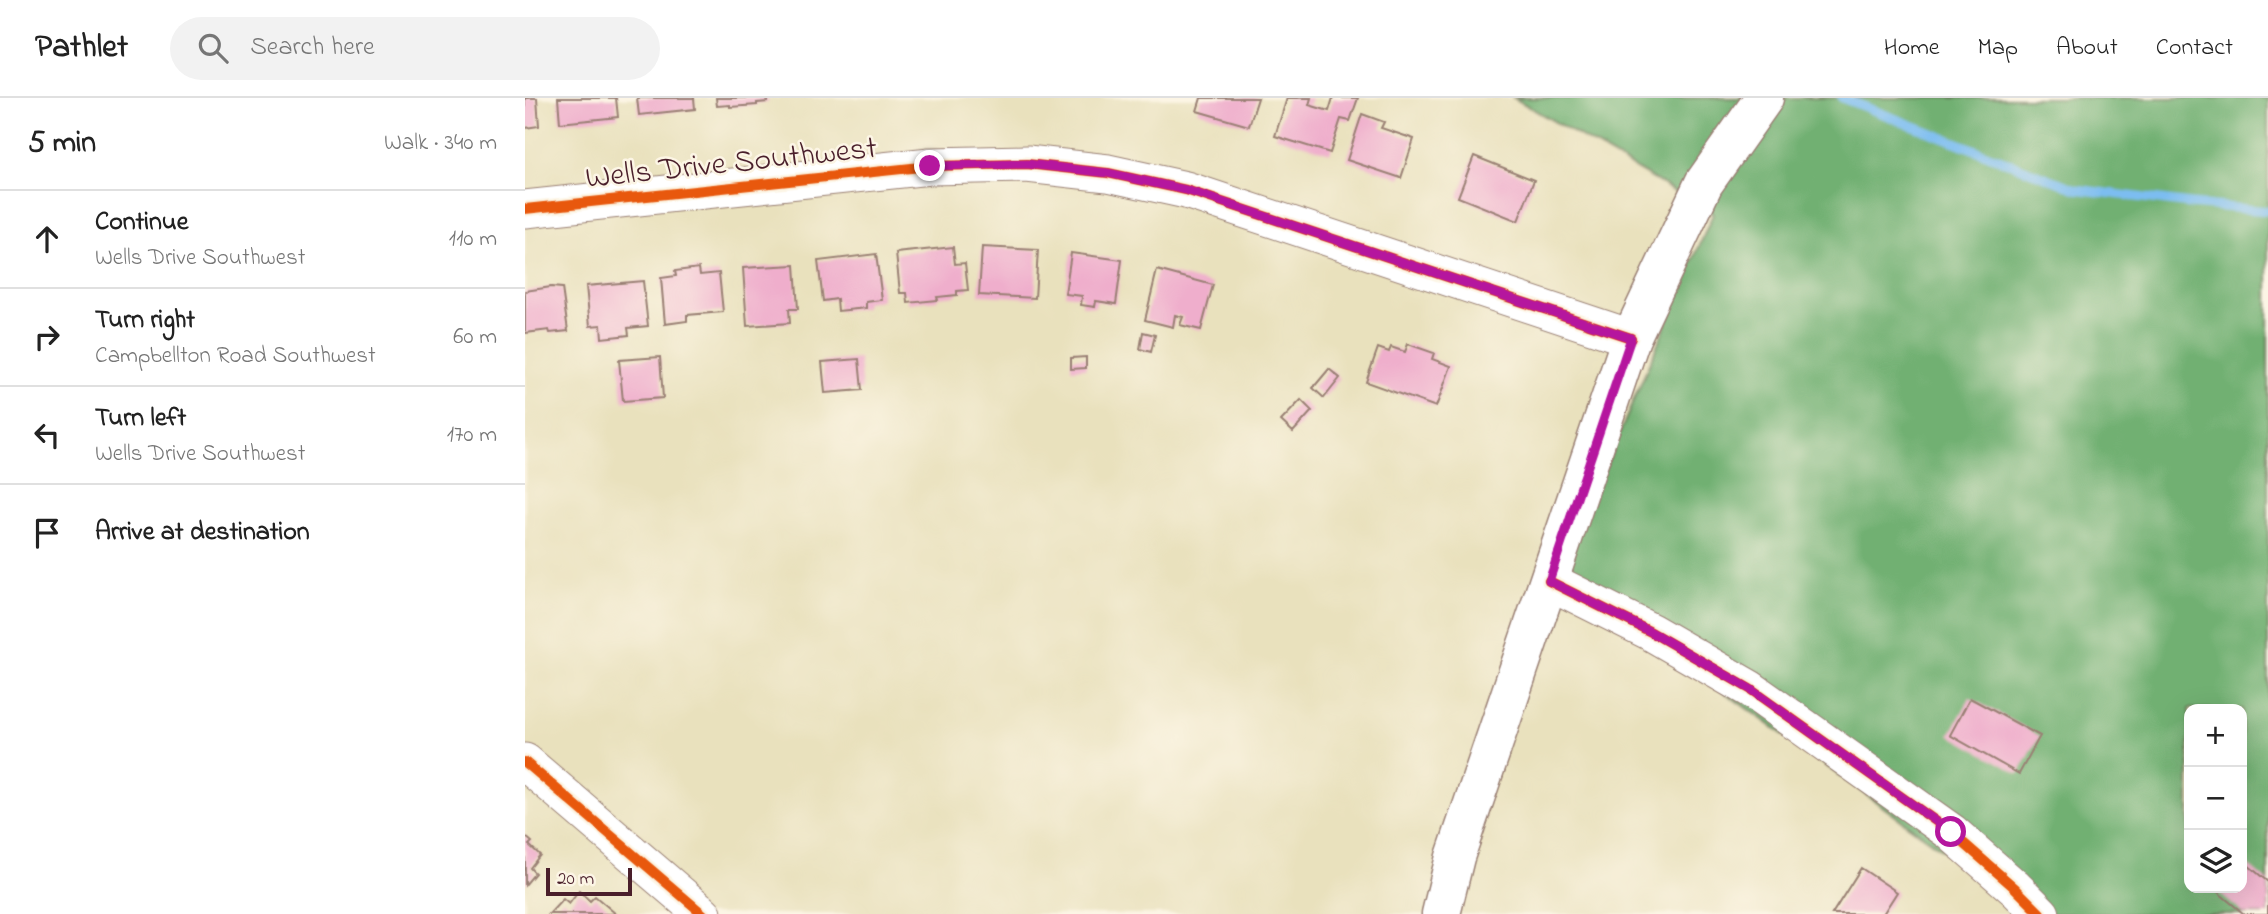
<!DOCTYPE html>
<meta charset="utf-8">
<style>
:root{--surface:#fff;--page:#f2f2f2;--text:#222;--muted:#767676;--line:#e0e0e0}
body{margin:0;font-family:"Indie Flower",sans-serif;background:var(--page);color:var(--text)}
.controls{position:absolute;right:21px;bottom:21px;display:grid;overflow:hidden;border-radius:14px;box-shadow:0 7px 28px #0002}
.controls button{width:63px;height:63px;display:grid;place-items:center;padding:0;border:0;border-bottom:2px solid var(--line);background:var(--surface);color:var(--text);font:35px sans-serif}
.scale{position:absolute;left:21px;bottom:18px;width:86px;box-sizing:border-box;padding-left:7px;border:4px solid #4a1f2b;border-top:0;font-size:19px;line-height:24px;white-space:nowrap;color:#4a1f2b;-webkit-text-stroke:5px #fcf5e5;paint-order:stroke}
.stop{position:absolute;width:21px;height:21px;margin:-16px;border:5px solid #b5179e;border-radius:50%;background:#fff}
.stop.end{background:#b5179e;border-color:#fff;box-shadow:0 2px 7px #0008}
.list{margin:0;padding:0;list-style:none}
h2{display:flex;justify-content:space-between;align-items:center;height:91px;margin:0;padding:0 28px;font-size:30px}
h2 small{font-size:23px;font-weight:400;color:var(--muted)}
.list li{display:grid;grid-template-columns:46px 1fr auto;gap:21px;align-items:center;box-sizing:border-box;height:98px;padding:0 28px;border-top:2px solid var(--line)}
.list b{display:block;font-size:26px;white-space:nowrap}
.list p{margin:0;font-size:23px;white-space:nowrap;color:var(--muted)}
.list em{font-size:23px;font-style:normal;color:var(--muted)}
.icon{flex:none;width:38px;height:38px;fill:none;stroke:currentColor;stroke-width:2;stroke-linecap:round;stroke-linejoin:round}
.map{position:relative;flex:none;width:1743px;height:816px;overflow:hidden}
header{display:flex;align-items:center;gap:42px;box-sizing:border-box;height:98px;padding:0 35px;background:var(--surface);border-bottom:2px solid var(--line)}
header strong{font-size:33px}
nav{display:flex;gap:38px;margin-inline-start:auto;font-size:24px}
.search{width:490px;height:63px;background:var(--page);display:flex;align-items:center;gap:18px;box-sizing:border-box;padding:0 24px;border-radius:38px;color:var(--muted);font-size:26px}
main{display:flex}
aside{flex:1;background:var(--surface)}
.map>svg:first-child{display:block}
.forest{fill:#71b072;stroke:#5e684e;stroke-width:2;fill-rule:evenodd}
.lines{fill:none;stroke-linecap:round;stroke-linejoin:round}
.stream{stroke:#7cbdf1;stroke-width:9}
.building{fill:#efaecc}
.minor-casing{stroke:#9a8074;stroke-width:39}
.major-casing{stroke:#9a8074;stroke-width:41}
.minor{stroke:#fff;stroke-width:37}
.major{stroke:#fff;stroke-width:38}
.cycleway-casing{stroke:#fcf5e5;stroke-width:15}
.cycleway{stroke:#e8590c;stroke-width:10}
.route{stroke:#b5179e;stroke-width:9}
.labels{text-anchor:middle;stroke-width:5;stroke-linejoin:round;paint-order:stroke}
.street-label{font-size:32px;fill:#4a1f2b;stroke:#fcf5e5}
</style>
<header>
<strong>Pathlet</strong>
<div class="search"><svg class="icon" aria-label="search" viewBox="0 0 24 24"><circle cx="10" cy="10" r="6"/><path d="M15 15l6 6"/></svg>Search here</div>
<nav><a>Home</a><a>Map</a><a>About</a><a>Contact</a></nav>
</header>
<main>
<aside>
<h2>5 min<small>Walk · 340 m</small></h2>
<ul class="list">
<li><svg class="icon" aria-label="ahead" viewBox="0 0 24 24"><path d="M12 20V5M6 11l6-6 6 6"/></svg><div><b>Continue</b><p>Wells Drive Southwest</p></div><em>110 m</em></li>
<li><svg class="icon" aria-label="right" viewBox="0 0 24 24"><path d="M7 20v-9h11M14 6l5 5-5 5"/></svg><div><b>Turn right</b><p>Campbellton Road Southwest</p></div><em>60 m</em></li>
<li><svg class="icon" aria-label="left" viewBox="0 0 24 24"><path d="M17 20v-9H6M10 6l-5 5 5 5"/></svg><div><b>Turn left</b><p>Wells Drive Southwest</p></div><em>170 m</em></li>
<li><svg class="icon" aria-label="arrive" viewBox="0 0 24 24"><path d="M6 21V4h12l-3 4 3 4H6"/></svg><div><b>Arrive at destination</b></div></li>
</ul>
</aside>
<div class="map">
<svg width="1743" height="816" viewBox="0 0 1743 816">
<rect width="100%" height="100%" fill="#fcf5e5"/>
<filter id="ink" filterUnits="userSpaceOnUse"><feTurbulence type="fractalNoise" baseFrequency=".0143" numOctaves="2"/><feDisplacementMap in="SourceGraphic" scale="14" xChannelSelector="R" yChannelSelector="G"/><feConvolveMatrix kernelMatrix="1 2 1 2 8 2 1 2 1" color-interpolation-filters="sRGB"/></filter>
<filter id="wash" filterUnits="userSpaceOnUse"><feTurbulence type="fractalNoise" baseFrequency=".00686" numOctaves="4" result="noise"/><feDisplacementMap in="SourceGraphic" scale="28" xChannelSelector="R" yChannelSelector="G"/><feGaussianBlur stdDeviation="1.57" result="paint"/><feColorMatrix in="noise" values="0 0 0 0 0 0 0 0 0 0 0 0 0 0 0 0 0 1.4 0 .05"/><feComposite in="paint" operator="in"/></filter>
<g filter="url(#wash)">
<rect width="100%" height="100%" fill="#e9e1bd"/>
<!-- forest -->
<path class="forest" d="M 989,0 L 1743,0 L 1743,816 L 1499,816 L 1473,792 L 1035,475 L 1188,116 ZM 1664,611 L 1717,611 L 1717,790 L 1664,790 Z"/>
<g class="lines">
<!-- stream -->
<path class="stream" d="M 1317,0 L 1551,91 L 1665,106 L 1743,113"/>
</g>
<g id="blocks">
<!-- building -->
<path class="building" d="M 0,0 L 12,0 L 14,28 L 0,30 Z
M 33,0 L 91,0 L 93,19 L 35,25 Z
M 112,0 L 169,0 L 170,11 L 114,17 Z
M 191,0 L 243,0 L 243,4 L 232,5 L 232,7 L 205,9 L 205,7 L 192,8 Z
M 676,0 L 733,0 L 724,28 L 672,13 Z
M 762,0 L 786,0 L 784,7 L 804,13 L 808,0 L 833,0 L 825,23 L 816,21 L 805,55 L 750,38 Z
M 837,16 L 859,24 L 856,30 L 889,41 L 876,80 L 822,62 Z
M 949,58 L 1009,82 L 993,123 L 933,99 Z
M 428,149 L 430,166 L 440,165 L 443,192 L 432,193 L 432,197 L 412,199 L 413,202 L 383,205 L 382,195 L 375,195 L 371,155 Z
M 457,149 L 513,152 L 510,200 L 454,197 Z
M 546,155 L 597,162 L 591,206 L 571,203 L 570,209 L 556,207 L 557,198 L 540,196 Z
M 351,156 L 357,202 L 341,204 L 341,210 L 313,213 L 312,201 L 298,203 L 293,163 Z
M 270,167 L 273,211 L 264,211 L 265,225 L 222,228 L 218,170 Z
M 174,170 L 175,177 L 194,175 L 198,214 L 162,217 L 162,223 L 140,226 L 136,180 L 151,178 L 150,173 Z
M 632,172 L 688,187 L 676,232 L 655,227 L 658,219 L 650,217 L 648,229 L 620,222 Z
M 118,183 L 123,228 L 103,230 L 104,237 L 77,240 L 76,227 L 65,228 L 61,188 Z
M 26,189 L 37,190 L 43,233 L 25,235 L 24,232 L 0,235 L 0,193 Z
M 618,234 L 630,237 L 626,254 L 615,251 Z
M 883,246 L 909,255 L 907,261 L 926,268 L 911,309 L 841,284 L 853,250 L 864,254 L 866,249 L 880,254 Z
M 135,259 L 138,300 L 98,303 L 94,262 Z
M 561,259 L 561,270 L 546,271 L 546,260 Z
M 334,261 L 337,292 L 300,295 L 297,264 Z
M 804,271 L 815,280 L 799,300 L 788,290 Z
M 776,302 L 787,313 L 768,334 L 756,323 Z
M 1445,600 L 1515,638 L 1494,676 L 1425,637 Z
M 0,738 L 7,744 L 4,747 L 15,757 L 5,770 L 10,775 L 0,787 Z
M 1717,762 L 1743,784 L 1743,816 L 1719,816 L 1688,790 L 1717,790 Z
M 1336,770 L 1372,794 L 1358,816 L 1307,816 Z
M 54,793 L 65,803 L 70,798 L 91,816 L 24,816 L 38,801 L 44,806 Z"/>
</g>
</g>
<g filter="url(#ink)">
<use href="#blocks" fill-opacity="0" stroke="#9a8074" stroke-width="2"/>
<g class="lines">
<defs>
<path id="minor" d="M 0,111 L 405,68 L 502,66 L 583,75 L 661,92 L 1106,240
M 1024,483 L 1126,534 L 1225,591 L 1426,734 L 1490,790 L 1516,816
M 0,664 L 178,816"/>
<path id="major" d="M 916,816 L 930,759 L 1106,240 L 1179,85 L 1239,0"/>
</defs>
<!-- minor casing -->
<use href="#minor" class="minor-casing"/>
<!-- major casing -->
<use href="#major" class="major-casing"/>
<!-- minor -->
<use href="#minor" class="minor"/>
<!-- major -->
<use href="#major" class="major"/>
<defs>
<path id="cycleway" d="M 0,111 L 405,68 L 502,66 L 583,75 L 661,92 L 1106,240
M 1024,483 L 1126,534 L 1225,591 L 1426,734 L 1490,790 L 1516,816
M 0,664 L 178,816"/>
</defs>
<!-- cycleway casing -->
<use href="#cycleway" class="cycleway-casing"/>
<!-- cycleway -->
<use href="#cycleway" class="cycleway"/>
</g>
</g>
<g class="lines" filter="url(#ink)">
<!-- route -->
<path class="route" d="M 405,68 L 502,66 L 583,75 L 661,92 L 1106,240 L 1024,483 L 1126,534 L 1225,591 L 1426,734"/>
</g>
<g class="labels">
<!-- street labels -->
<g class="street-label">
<text transform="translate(206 63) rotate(-6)" y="11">Wells Drive Southwest</text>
</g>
</g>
</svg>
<div class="controls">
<button>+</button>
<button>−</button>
<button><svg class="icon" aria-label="layers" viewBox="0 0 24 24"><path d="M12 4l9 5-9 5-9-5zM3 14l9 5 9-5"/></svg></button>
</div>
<div class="scale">20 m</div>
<div class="stop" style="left:1426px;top:734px"></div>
<div class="stop end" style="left:405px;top:68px"></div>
</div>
</main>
